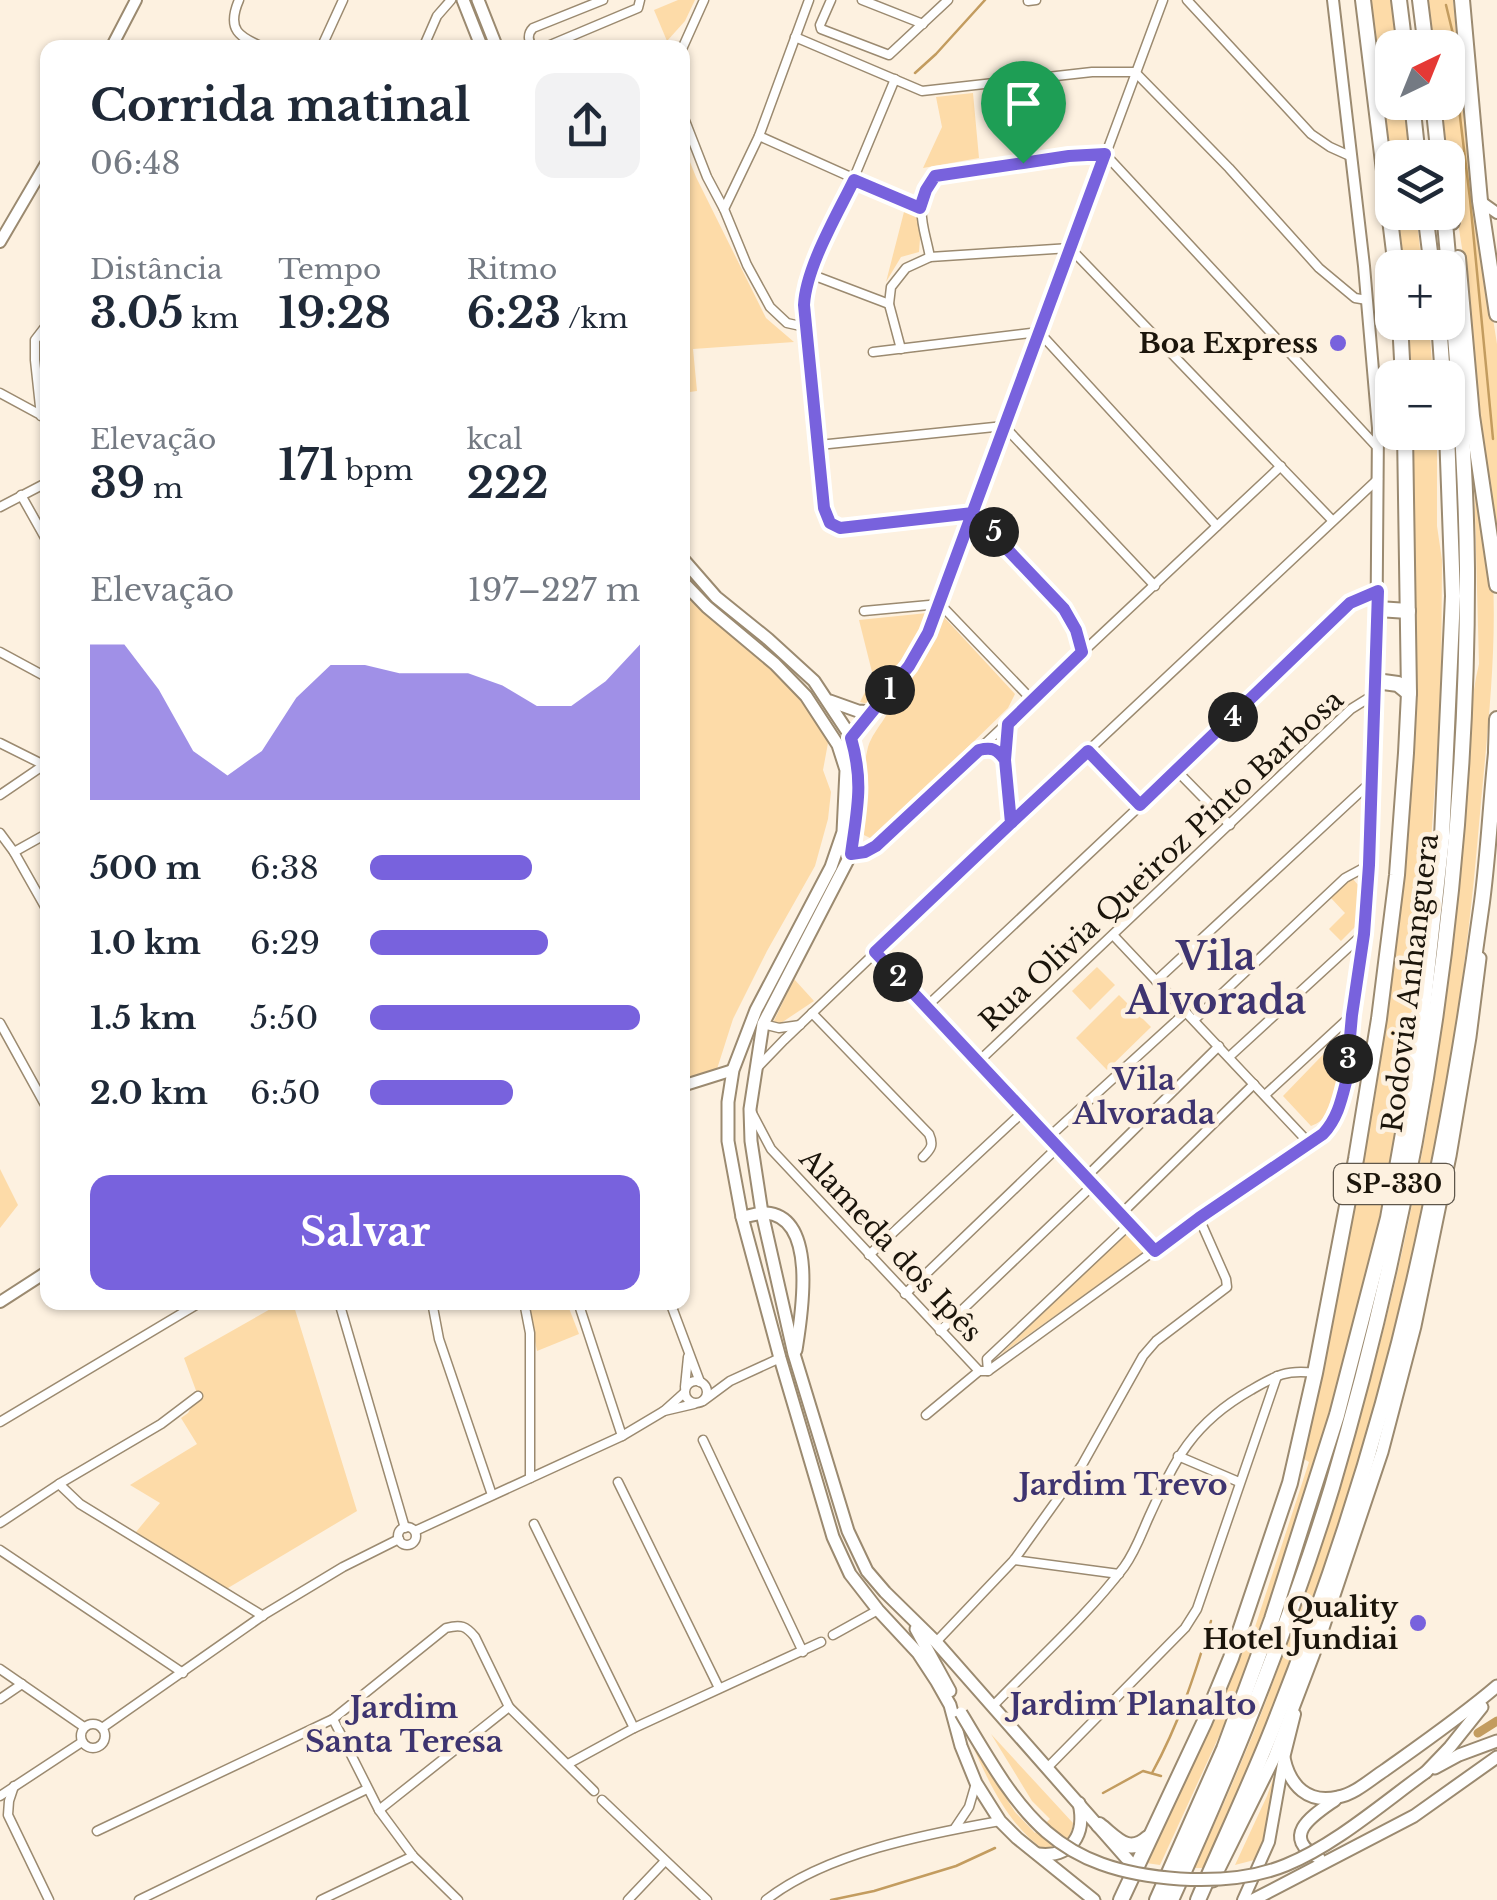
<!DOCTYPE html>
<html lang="pt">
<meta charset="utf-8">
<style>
:root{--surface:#fff;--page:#f2f2f3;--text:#1f2937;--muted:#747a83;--accent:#7862dd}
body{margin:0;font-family:"Libre Baskerville",serif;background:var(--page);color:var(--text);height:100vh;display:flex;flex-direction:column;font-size:38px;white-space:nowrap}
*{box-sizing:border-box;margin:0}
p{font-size:32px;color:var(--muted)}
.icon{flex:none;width:55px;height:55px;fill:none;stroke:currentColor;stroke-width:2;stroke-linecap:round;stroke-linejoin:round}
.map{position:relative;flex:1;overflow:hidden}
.drawer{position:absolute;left:40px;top:40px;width:650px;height:1270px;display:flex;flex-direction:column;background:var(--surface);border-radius:20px;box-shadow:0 2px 8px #0004}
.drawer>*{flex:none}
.needle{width:65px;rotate:43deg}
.controls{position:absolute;left:1375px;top:30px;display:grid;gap:20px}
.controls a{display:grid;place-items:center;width:90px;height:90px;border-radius:20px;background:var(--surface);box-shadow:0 2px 8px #0004;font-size:50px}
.pin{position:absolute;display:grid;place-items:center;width:85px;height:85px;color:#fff;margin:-102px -42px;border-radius:50% 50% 50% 0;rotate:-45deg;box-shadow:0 0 10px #0007}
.pin .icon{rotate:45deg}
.km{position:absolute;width:50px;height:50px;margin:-25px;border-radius:50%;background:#222;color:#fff;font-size:28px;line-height:50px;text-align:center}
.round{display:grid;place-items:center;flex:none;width:105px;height:105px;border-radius:20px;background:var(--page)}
.overview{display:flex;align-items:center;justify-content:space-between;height:170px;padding:0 50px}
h1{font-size:45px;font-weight:800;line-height:75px}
.figures{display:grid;grid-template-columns:repeat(3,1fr);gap:15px;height:170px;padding:10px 50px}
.figures div{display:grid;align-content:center}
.figures b{font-size:42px;font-weight:800}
.figures small{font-size:28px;font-weight:400}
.figures p{font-size:28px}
.chart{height:280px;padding:20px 50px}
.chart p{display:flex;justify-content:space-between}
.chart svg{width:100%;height:180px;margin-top:10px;fill:var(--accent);opacity:.7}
.cta{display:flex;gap:20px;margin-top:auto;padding:20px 50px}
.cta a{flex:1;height:115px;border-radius:20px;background:var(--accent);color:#fff;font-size:40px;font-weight:800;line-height:115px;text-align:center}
ul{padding:0 50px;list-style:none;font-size:32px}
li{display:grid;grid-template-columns:160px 120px 1fr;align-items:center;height:75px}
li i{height:25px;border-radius:12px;background:var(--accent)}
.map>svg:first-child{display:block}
.green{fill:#fddba8}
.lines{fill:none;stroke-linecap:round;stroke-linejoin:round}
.stream{stroke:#c39c5f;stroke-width:2.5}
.canal{stroke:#c39c5f;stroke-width:9}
.street-casing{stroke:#9b8a70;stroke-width:11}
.secondary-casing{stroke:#9b8a70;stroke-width:14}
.primary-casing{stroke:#9b8a70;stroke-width:15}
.highway-casing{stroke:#9b8a70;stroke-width:18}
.street{stroke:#fff;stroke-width:8}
.secondary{stroke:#fff;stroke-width:10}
.primary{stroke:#fff;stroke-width:11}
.highway{stroke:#fff;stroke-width:14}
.primary-bridge-casing{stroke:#9b8a70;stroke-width:15;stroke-linecap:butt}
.primary-bridge{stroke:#fff;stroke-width:11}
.route-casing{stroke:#fff;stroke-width:20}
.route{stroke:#7862dd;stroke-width:12}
.poi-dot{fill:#7862dd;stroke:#fdf1e0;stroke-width:4}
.labels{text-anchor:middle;stroke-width:9;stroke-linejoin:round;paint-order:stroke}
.shield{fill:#fdf1e0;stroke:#5f574b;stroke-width:2.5}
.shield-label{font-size:25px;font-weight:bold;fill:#1b150b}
.poi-label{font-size:28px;font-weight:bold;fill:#1b150b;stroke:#fdf1e0;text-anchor:end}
.street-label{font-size:28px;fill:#1b150b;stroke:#fdf1e0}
.neighbourhood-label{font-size:30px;font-weight:bold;fill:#3e3470;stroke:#fdf1e0}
.district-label{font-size:38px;font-weight:bold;fill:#3e3470;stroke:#fdf1e0}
</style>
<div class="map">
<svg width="1497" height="1900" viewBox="0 0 1497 1900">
<rect width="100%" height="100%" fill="#fdf1e0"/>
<g class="green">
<path d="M 678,0 L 695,0 L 685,21 L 667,41 L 654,10 Z"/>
<path d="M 1367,0 L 1391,0 L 1397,47 L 1392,48 L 1392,102 L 1403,103 L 1410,157 L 1392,158 L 1392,189 Z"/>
<path d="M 1426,0 L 1453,0 L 1471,179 L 1497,344 L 1497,547 L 1479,450 L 1462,248 L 1439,103 L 1448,102 L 1448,48 L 1432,47 Z"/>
<path d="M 973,93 L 979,158 L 923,168 L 942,127 L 936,97 Z"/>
<path d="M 682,142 L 696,177 L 766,318 L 794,342 L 693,349 L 697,391 L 683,393 Z"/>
<path d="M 905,208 L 916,213 L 921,225 L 919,252 L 901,257 L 886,282 Z"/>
<path d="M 1396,213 L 1416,213 L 1422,267 L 1403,267 Z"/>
<path d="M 1409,323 L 1429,323 L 1433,377 L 1411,377 Z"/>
<path d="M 1412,433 L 1437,433 L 1437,526 L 1442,560 L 1441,696 L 1425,929 L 1391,1177 L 1351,1346 L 1291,1551 L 1280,1571 L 1226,1721 L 1160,1865 L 1146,1863 L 1223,1694 L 1248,1632 L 1254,1630 L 1309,1462 L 1304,1459 C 1343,1269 1385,1079 1403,886 C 1418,735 1415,583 1412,433 Z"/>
<path d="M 1474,475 C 1480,509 1489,544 1493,579 C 1497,664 1485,751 1478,836 C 1448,1186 1354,1550 1204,1868 L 1194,1868 C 1211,1832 1228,1795 1243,1758 C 1268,1700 1288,1640 1309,1581 C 1367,1410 1413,1233 1438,1054 C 1450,974 1459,894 1466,814 C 1470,764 1467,713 1479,664 Z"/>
<path d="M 682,588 L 799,696 L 818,724 L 828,743 L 823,770 L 831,792 L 828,819 L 815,866 L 767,951 L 733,1019 L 717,1069 L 683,1082 Z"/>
<path d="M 927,613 L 914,647 L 868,704 L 860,702 L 873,676 L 859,620 Z"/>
<path d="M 943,616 L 1015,694 L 1008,708 L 876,837 L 870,838 L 864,835 C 865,807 861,774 868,747 C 871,737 878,728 884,719 C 904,685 931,655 943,616 Z"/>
<path d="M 1352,878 L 1359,886 L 1360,922 L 1341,941 L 1329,929 L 1345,913 L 1330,897 Z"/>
<path d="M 1097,967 L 1115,985 L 1090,1010 L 1072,991 Z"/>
<path d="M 794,979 L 814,1001 L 769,1031 Z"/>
<path d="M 1119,995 L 1151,1027 L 1107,1070 L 1076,1038 Z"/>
<path d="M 1340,1037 L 1345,1044 C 1341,1072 1341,1116 1311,1126 L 1283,1096 Z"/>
<path d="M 0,1169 L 18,1205 L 0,1228 Z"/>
<path d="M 1129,1230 L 1146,1251 L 1000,1355 Z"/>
<path d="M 281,1303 L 293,1303 L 357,1511 L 223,1591 L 136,1532 L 160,1503 L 130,1485 L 197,1444 L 181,1418 L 188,1413 L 198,1396 L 184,1358 Z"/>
<path d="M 527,1303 L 567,1303 L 579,1334 L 537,1351 Z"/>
<path d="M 991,1734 L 1073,1823 C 1071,1839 1062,1847 1047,1852 C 1008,1826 990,1784 971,1743 L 1015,1812 L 1035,1833 L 1050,1819 L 1032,1801 Z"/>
<path d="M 1279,1762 L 1266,1837 L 1258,1859 L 1235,1865 L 1267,1796 Z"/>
</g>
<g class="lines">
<g class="stream">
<path d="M 1446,5 L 1453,34 L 1457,92 L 1470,199 L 1493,439"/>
<path d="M 915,73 L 936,54 L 985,0"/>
<path d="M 1152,1773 C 1179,1724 1195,1674 1211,1621"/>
<path d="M 1103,1793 L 1143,1771 L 1161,1776"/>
<path d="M 831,1900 L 874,1891 L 956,1866 L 995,1848"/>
</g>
<path class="canal" d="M 1478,1733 L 1497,1721"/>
<defs>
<g id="street">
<path d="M 239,0 C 226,30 239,37 265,48"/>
<path d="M 831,0 L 820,25 L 821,29 L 889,55 L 948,0"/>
<path d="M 862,0 L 923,24"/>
<path d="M 1187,0 L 1311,134 L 1330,147 L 1350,156"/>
<path d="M 1028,1 L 1036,0"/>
<path d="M 795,37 L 922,91 L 1092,72 L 1135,72 L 1229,168 L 1319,268 L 1355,298 L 1367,300"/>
<path d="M 321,48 L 343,0"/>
<path d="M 423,48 L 437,16 L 451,0"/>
<path d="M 534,48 C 528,42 527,34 533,28 L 603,0"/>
<path d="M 543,48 L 638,8 L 640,0"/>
<path d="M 682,49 L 704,0"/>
<path d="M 895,79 L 853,180 L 810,274 L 805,292 L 805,327 L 827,519 L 840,527 L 973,513 L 1064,609 L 1075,629 L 1082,652"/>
<path d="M 682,113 L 707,177 L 724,209 L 747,265 L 770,307 L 787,323 L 805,327"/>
<path d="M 759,136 L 920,208"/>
<path d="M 724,209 L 759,136 L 809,0"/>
<path d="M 930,257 C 923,221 913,209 935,176 L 1069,156 L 1105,154 L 1378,448"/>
<path d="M 810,274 L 889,304"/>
<path d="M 901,349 L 889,304 L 891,287 L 906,268 L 930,257 L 1070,248 L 1332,520"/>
<path d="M 873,352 L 1039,332 L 1217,526"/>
<path d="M 0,393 L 48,419"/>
<path d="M 41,416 L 35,360 L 35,340 L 48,323"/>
<path d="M 819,445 L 1004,426 L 1155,586"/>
<path d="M 21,495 L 48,543"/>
<path d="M 0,507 L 48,482"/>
<path d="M 940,604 L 1033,701"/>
<path d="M 864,611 L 940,604"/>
<path d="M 0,652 L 48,678"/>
<path d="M 1008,724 L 1005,760 L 1011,823"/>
<path d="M 851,738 L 909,666 L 928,633 L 1163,0"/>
<path d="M 0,743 L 48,767"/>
<path d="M 980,750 L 995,749 L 1005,760"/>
<path d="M 1088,751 L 1140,805"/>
<path d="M 1177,771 L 1230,825"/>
<path d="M 0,795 L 44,765"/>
<path d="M 0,833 L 14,852 L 48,912"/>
<path d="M 14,852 L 48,833"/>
<path d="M 851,854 L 865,852 L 876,846 L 1281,466"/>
<path d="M 1113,935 L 1310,1144"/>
<path d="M 875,953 L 1155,1251"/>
<path d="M 1156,981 L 1372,781"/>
<path d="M 926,1007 L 1177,771 L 1350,603 L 1377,591"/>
<path d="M 812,1013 L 929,1134 C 934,1145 931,1149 923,1157"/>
<path d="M 1194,1020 L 1345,878 L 1369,865"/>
<path d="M 0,1023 L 48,1110"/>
<path d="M 763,1024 L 779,1028 L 800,1025"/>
<path d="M 1229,1057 L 1362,935"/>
<path d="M 978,1062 L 1351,709 L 1375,694"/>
<path d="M 757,1068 L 784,1040 L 1011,823 L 1378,479"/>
<path d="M 1265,1095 L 1352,1015"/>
<path d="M 752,1113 L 771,1149 L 979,1371"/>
<path d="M 1049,1137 L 1186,1012"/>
<path d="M 1086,1177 L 1219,1046"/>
<path d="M 1121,1214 L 1254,1084"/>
<path d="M 869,1255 L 1024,1111"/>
<path d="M 905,1294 L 1058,1147"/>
<path d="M 339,1302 L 405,1528"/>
<path d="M 432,1302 L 439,1339 L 492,1495"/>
<path d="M 524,1302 L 530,1333 L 530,1478"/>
<path d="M 578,1302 L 622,1436"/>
<path d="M 670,1302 L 700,1382"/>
<path d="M 940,1331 L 1093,1185"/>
<path d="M 988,1371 L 987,1359 L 1130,1224"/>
<circle cx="696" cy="1392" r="11"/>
<path d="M 685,1387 L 688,1357"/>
<path d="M 703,1401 L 730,1381 L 780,1358"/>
<path d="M 664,1411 L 694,1404"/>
<path d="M 926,1415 L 979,1371 L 988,1371 L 1199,1218 L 1310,1144 L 1332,1124 L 1339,1110 L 1346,1082 L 1352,1015 L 1364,934 L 1369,865 L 1376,681"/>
<path d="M 0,1422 L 201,1302"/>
<path d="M 703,1440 L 803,1652"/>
<path d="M 1178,1456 L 1239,1482"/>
<path d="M 618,1482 L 719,1688"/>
<path d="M 59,1484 L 80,1504 L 263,1616"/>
<path d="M 0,1523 L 59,1484 L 161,1424 L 198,1396"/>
<path d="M 534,1524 L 634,1728"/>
<circle cx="407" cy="1536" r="9"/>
<path d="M 415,1531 L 622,1436 L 664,1411 L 684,1393"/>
<path d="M 0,1550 L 183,1673"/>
<path d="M 1014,1560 L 1119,1574"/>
<path d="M 833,1635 L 878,1610"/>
<path d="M 936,1642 L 1014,1560 L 1082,1465 L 1143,1356 L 1156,1341 L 1227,1287 L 1226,1279 L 1199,1218"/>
<path d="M 0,1669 L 84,1727"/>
<path d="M 0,1699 L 22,1684"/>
<path d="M 993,1706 C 1037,1660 1086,1617 1124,1567 C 1135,1552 1141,1535 1148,1519 C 1175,1460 1191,1424 1251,1390 C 1275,1376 1286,1369 1315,1373"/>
<path d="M 333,1719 L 379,1810 L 413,1856 L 458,1900"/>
<circle cx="93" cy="1736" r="12"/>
<path d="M 102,1728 L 265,1614 L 343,1567 L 399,1539"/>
<path d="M 568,1764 L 634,1728 L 821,1642"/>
<path d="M 1048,1767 L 1185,1628 L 1197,1609 L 1277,1376"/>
<path d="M 14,1786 L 9,1801 L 8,1815 L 49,1900"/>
<path d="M 0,1796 L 82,1742"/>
<path d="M 602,1800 L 707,1900"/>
<path d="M 379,1810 L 509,1707"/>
<path d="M 955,1828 L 969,1807 L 976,1783"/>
<path d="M 97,1831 L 333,1719 L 446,1628 C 461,1624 466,1626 475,1637 L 509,1707 L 594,1791"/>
<path d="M 139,1900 L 367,1789"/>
<path d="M 321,1900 L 413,1856"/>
<path d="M 628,1900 L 665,1861"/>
<path d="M 766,1900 C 826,1853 926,1834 1000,1821"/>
</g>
<g id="secondary">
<path d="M 1333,0 L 1364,266 L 1378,428 L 1376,681"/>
<path d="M 111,48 L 136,0"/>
<path d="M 1480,201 L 1497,213"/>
<path d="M 0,242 L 48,160"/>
<path d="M 682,1086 L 733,1070"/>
<path d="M 0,1302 L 48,1271"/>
<path d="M 1243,1900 L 1269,1842 L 1284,1758 L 1295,1714"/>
</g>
<g id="primary">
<path d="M 463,0 L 482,48"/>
<path d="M 478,0 L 497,48"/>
<path d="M 682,558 L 716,597 L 768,639 L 814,681 L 851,737 L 858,764 L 860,788 L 851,854 L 763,1024 L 750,1109 L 751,1141 L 762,1213 L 794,1354 L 848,1531 L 867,1571 L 885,1592 L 936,1642 L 1136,1869"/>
<path d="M 682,581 L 707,607 L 775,664 L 806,696 L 838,745 L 846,770 L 843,832 L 831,867 L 756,1010 L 733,1070 L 728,1102 L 728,1141 L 742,1217 L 780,1358 L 833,1537 L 850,1574 L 878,1610 L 918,1653 L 937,1682 L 950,1705 L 961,1746 L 976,1783 L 1000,1821 L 1017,1838 L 1094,1900"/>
<path d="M 830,701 L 858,711 L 873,712"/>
<path d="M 742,1217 C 750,1216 758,1213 766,1213 C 819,1217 801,1318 796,1350"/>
<path d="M 916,1629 L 950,1691"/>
<path d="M 1284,1758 C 1290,1786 1308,1804 1338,1797 C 1355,1794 1371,1779 1385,1770 C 1423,1743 1462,1716 1497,1686"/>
<path d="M 1435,1768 L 1459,1755 L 1497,1741"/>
<path d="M 1426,1772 L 1450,1747 L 1482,1707"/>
<path d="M 1038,1854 C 1072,1858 1086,1834 1079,1803"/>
<path d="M 1319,1858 C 1278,1836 1315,1814 1335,1800"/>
<path d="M 1213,1881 L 1274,1758 L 1319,1640 L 1382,1452 L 1415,1326 L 1450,1156 L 1470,1037 L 1480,958"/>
<path d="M 1253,1900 L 1414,1816 L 1497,1757"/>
</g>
<g id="highway">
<path d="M 1363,0 L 1396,268"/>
<path d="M 1399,0 L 1405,48"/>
<path d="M 1420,0 L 1426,48"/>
<path d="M 1462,0 L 1480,201 L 1497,314"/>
<path d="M 1412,102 L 1418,158"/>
<path d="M 1433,102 L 1439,158"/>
<path d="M 1448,198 L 1452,222"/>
<path d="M 1425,212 L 1432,268"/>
<path d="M 1458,258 L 1472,416 L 1497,585"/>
<path d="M 1400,322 L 1403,378"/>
<path d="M 1439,322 L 1443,378"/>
<path d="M 1378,609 L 1408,611"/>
<path d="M 1376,681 L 1398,684 L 1409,693"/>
<path d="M 1496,751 L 1497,719"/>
<path d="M 1099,1825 C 1116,1838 1128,1856 1148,1838"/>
<path d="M 1121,1900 L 1204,1723 L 1231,1658 L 1290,1483 L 1315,1373 L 1356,1159 L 1379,1019 L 1397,875 L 1406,753 L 1409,693 L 1405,432"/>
<path d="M 1157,1900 L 1224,1749 L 1272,1619 L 1337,1415 L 1388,1218 L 1420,1037 L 1442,838 L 1453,596 L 1447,432"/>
<path d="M 1171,1900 C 1232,1766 1289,1628 1332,1487 C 1420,1189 1468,879 1467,569 C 1466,450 1455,331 1444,212"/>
<path d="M 1198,1900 C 1223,1842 1250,1785 1273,1727 C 1331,1582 1379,1433 1414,1281 C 1443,1156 1465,1028 1482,902 C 1489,849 1491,796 1497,744"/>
</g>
</defs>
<use href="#street" class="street-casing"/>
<use href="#secondary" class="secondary-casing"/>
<use href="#primary" class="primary-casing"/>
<use href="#highway" class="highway-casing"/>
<use href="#street" class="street"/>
<use href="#secondary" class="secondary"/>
<use href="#primary" class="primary"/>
<use href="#highway" class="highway"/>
<defs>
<path id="primary-bridge" d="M 961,1713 C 1021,1814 1052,1870 1180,1879 C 1215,1881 1252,1879 1286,1865 C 1335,1845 1383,1803 1426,1772"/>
</defs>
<use href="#primary-bridge" class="primary-bridge-casing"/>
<use href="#primary-bridge" class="primary-bridge"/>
</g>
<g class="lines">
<defs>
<path id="route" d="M 1023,163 L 1069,156 L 1105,154 L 928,633 L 909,666 L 851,738 C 864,783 857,809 851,854 L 865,852 L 876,846 L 979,750 C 992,747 997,749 1005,760 L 1011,823 L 875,952 L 1155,1251 L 1199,1218 L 1323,1134 C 1337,1119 1341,1102 1346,1082 L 1352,1015 L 1364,934 L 1369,865 L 1378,591 L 1350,603 L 1140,805 L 1088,751 L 1011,823 L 1005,760 L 1008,724 L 1082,652 L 1076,630 L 1064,609 L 973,513 L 840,528 L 830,523 L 824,508 L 804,305 C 806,267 837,215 854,180 L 920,208 L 926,190 L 935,176 L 1023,163"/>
</defs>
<use href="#route" class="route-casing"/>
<use href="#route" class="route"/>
</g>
<g class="poi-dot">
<circle cx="1338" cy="343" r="10"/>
<circle cx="1418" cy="1623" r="10"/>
</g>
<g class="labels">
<rect class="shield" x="1334" y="1164" width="120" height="40" rx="8"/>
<g class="shield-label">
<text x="1394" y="1193">SP-330</text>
</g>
<g class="poi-label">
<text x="1318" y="353">Boa Express</text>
<text x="1398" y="1617">Quality<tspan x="1398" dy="32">Hotel Jundiai</tspan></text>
</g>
<g class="street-label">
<text transform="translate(1161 860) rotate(-43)" y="10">Rua Olivia Queiroz Pinto Barbosa</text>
<text transform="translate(1410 983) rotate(-83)" y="10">Rodovia Anhanguera</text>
<text transform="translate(891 1245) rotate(47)" y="10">Alameda dos Ipês</text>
</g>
<g class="neighbourhood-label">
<text x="1144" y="1090">Vila<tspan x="1144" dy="34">Alvorada</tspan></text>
<text x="1123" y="1495">Jardim Trevo</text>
<text x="1133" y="1715">Jardim Planalto</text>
<text x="404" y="1718">Jardim<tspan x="404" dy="34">Santa Teresa</tspan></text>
</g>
<g class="district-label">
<text x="1216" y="970">Vila<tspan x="1216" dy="44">Alvorada</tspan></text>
</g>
</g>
</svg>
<div class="controls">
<a><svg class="needle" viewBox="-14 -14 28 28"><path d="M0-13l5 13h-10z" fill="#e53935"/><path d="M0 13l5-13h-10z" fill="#747a83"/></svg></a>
<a><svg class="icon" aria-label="layers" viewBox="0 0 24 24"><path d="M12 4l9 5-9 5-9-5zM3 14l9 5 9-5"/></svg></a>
<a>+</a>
<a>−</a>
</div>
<div class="pin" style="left:1023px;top:163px;background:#1e9e55"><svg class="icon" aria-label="arrive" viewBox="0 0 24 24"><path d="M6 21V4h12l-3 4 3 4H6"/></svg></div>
<b class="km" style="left:890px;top:690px">1</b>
<b class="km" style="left:898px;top:977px">2</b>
<b class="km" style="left:1348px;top:1059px">3</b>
<b class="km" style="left:1233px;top:717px">4</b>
<b class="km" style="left:994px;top:532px">5</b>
<section class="drawer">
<div class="overview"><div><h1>Corrida matinal</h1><p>06:48</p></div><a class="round"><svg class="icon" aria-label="share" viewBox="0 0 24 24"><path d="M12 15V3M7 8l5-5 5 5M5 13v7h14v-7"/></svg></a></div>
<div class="figures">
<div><p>Distância</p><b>3.05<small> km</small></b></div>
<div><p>Tempo</p><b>19:28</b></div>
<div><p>Ritmo</p><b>6:23<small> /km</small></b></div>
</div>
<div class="figures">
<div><p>Elevação</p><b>39<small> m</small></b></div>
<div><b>171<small> bpm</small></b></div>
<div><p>kcal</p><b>222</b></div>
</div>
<div class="chart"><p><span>Elevação</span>197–227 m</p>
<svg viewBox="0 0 160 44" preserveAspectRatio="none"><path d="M0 44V6L10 6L20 17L30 32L40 38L50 32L60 19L70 11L80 11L90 13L100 13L110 13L120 16L130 21L140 21L150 15L160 6V44z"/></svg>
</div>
<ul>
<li><b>500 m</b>6:38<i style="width:60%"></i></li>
<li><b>1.0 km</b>6:29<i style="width:66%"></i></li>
<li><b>1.5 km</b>5:50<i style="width:100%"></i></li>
<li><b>2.0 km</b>6:50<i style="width:53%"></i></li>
</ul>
<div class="cta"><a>Salvar</a></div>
</section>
</div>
